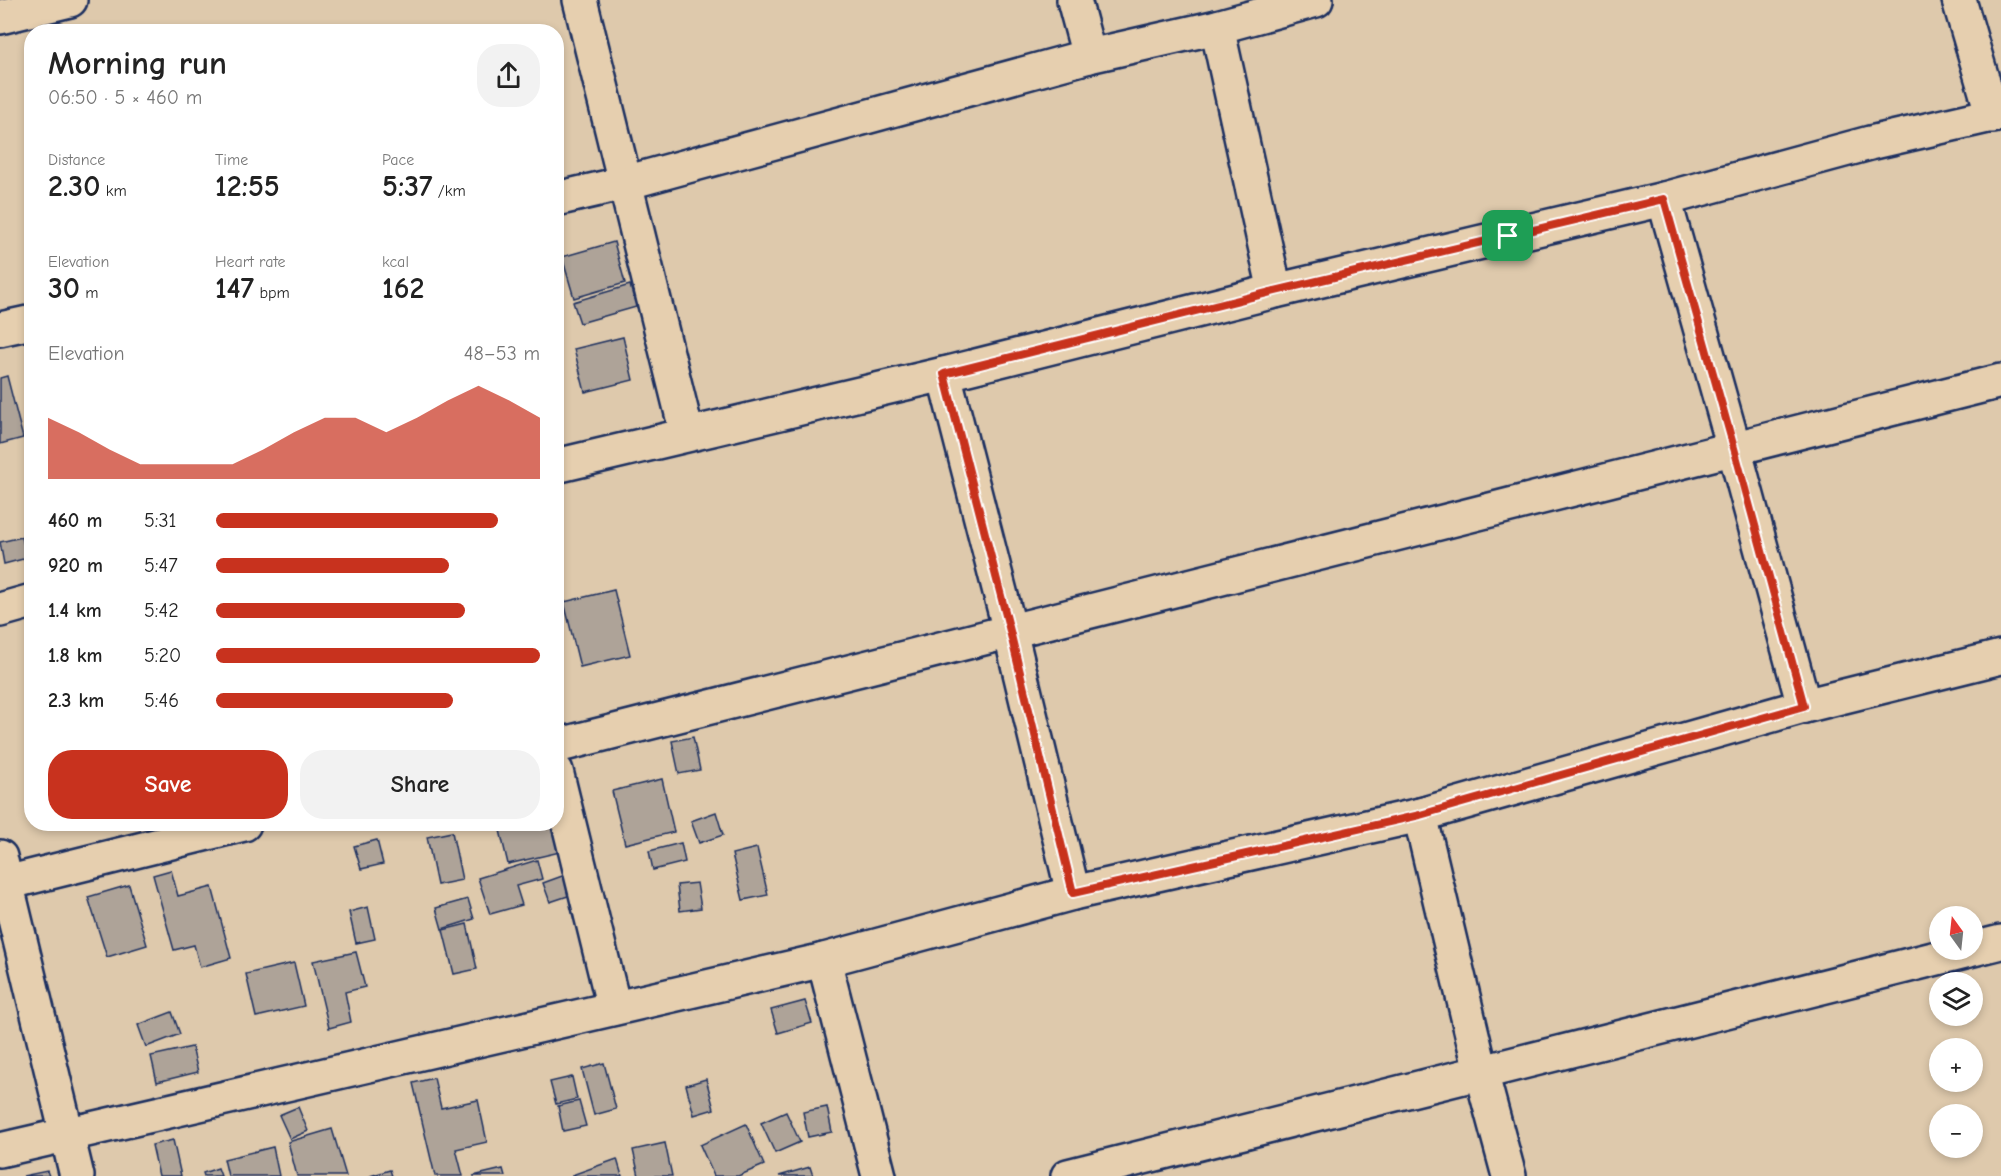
<!DOCTYPE html>
<meta charset="utf-8">
<style>
:root{--surface:#fff;--page:#f2f2f2;--text:#222;--muted:#767676;--accent:#c8321e}
body{margin:0;font-family:"Comic Neue",sans-serif;background:var(--page);color:var(--text);height:100vh;display:flex;flex-direction:column;font-size:22px;white-space:nowrap}
*{box-sizing:border-box;margin:0}
p{font-size:20px;color:var(--muted)}
.icon{flex:none;width:33px;height:33px;fill:none;stroke:currentColor;stroke-width:2;stroke-linecap:round;stroke-linejoin:round}
.map{position:relative;flex:1;overflow:hidden}
.drawer{position:absolute;left:24px;top:24px;width:540px;height:807px;display:flex;flex-direction:column;background:var(--surface);border-radius:24px;box-shadow:0 3px 9px #0003}
.drawer>*{flex:none}
.needle{width:39px;rotate:345deg}
.buttons{position:absolute;left:1929px;top:906px;display:grid;gap:12px}
.buttons a{display:grid;place-items:center;width:54px;height:54px;border-radius:50%;background:var(--surface);box-shadow:0 3px 9px #0003;font-size:30px}
.pin{position:absolute;display:grid;place-items:center;width:51px;height:51px;color:#fff;margin:-26px;border-radius:12px;box-shadow:0 3px 9px #0006}
.round{display:grid;place-items:center;flex:none;width:63px;height:63px;border-radius:24px;background:var(--page)}
.head{display:flex;align-items:center;justify-content:space-between;height:102px;padding:0 24px}
h1{font-size:33px;font-weight:600;line-height:45px}
.metrics{display:grid;grid-template-columns:repeat(3,1fr);gap:9px;height:102px;padding:6px 24px}
.metrics div{display:grid;align-content:center}
.metrics b{font-size:30px;font-weight:600}
.metrics small{font-size:16px;font-weight:400}
.metrics p{font-size:16px}
.chart{height:168px;padding:12px 24px}
.chart p{display:flex;justify-content:space-between}
.chart svg{width:100%;height:108px;margin-top:6px;fill:var(--accent);opacity:.7}
.button{display:flex;gap:12px;margin-top:auto;padding:12px 24px}
.button a{flex:1;height:69px;border-radius:24px;background:var(--accent);color:#fff;font-size:24px;font-weight:600;line-height:69px;text-align:center}
.button a+a{background:var(--page);color:var(--text)}
ul{padding:0 24px;list-style:none;font-size:20px}
li{display:grid;grid-template-columns:96px 72px 1fr;align-items:center;height:45px}
li i{height:15px;border-radius:8px;background:var(--accent)}
.map>svg:first-child{display:block}
.building{fill:#aea398;stroke:#1b2f5e;stroke-width:1.5}
.lines{fill:none;stroke-linecap:round;stroke-linejoin:round}
.minor-casing{stroke:#1b2f5e;stroke-width:38}
.minor{stroke:#e6cfaf;stroke-width:33}
.route-casing{stroke:#fff;stroke-width:12}
.route{stroke:#c8321e;stroke-width:8}
</style>
<div class="map">
<svg width="2001" height="1176" viewBox="0 0 2001 1176">
<rect width="100%" height="100%" fill="#dec9ac"/>
<filter id="ink" filterUnits="userSpaceOnUse"><feTurbulence type="fractalNoise" baseFrequency=".0167" numOctaves="2"/><feDisplacementMap in="SourceGraphic" scale="12" xChannelSelector="R" yChannelSelector="G"/><feConvolveMatrix kernelMatrix="1 2 1 2 8 2 1 2 1" color-interpolation-filters="sRGB"/></filter>
<g filter="url(#ink)">
<g class="building">
<path d="M 614,242 L 625,283 L 574,298 L 562,257 Z"/>
<path d="M 630,285 L 636,307 L 580,323 L 573,302 Z"/>
<path d="M 623,337 L 633,380 L 585,392 L 574,349 Z"/>
<path d="M 7,376 L 23,438 L 0,444 L 0,378 Z"/>
<path d="M 22,537 L 27,558 L 4,564 L 0,542 Z"/>
<path d="M 614,590 L 630,655 L 580,667 L 564,602 Z"/>
<path d="M 693,737 L 700,770 L 679,774 L 672,741 Z"/>
<path d="M 662,779 L 674,832 L 625,844 L 612,791 Z"/>
<path d="M 716,812 L 723,835 L 699,843 L 691,821 Z"/>
<path d="M 510,824 L 553,824 L 560,852 L 508,864 L 499,826 Z"/>
<path d="M 452,832 L 462,880 L 437,885 L 427,837 Z"/>
<path d="M 377,840 L 383,864 L 361,869 L 354,846 Z"/>
<path d="M 681,843 L 685,862 L 653,870 L 649,851 Z"/>
<path d="M 757,848 L 768,895 L 743,900 L 732,854 Z"/>
<path d="M 537,860 L 542,879 L 516,886 L 522,905 L 490,914 L 478,878 Z"/>
<path d="M 171,870 L 178,896 L 212,887 L 231,958 L 200,967 L 194,945 L 174,950 L 153,875 Z"/>
<path d="M 565,875 L 571,895 L 550,902 L 543,883 Z"/>
<path d="M 697,883 L 701,908 L 680,911 L 677,885 Z"/>
<path d="M 129,885 L 147,945 L 107,957 L 88,897 Z"/>
<path d="M 468,899 L 474,919 L 442,929 L 436,908 Z"/>
<path d="M 368,907 L 375,939 L 356,943 L 349,912 Z"/>
<path d="M 467,924 L 477,969 L 454,974 L 443,930 Z"/>
<path d="M 356,952 L 365,987 L 345,992 L 351,1022 L 329,1028 L 313,961 Z"/>
<path d="M 294,963 L 304,1006 L 256,1017 L 246,974 Z"/>
<path d="M 805,1001 L 812,1023 L 778,1033 L 771,1010 Z"/>
<path d="M 172,1012 L 180,1034 L 146,1047 L 138,1025 Z"/>
<path d="M 192,1047 L 198,1072 L 157,1082 L 151,1056 Z"/>
<path d="M 604,1063 L 616,1109 L 594,1115 L 582,1069 Z"/>
<path d="M 572,1077 L 577,1099 L 556,1104 L 550,1082 Z"/>
<path d="M 434,1078 L 441,1108 L 478,1100 L 487,1142 L 456,1149 L 463,1176 L 435,1176 L 413,1083 Z"/>
<path d="M 706,1079 L 714,1109 L 694,1115 L 686,1085 Z"/>
<path d="M 579,1101 L 586,1126 L 563,1131 L 558,1106 Z"/>
<path d="M 298,1107 L 308,1131 L 290,1139 L 279,1115 Z"/>
<path d="M 827,1107 L 832,1132 L 808,1137 L 803,1112 Z"/>
<path d="M 786,1112 L 800,1142 L 775,1153 L 761,1123 Z"/>
<path d="M 746,1124 L 764,1165 L 738,1176 L 714,1176 L 700,1145 Z"/>
<path d="M 332,1129 L 346,1176 L 297,1176 L 288,1142 Z"/>
<path d="M 173,1140 L 181,1176 L 159,1176 L 152,1145 Z"/>
<path d="M 665,1143 L 672,1176 L 639,1176 L 633,1150 Z"/>
<path d="M 273,1147 L 279,1176 L 228,1176 L 224,1159 Z"/>
<path d="M 617,1159 L 622,1176 L 572,1176 L 572,1175 Z"/>
<path d="M 810,1167 L 813,1176 L 779,1176 Z"/>
<path d="M 218,1168 L 221,1176 L 204,1176 L 203,1173 Z"/>
<path d="M 503,1169 L 505,1176 L 473,1176 Z"/>
<path d="M 390,1170 L 392,1176 L 370,1176 Z"/>
<path d="M 47,1171 L 49,1176 L 23,1176 Z"/>
</g>
<g class="lines">
<defs>
<g id="minor">
<path d="M 580,0 L 687,434"/>
<path d="M 1074,0 L 1089,56"/>
<path d="M 1959,0 L 1993,116"/>
<path d="M 0,17 L 70,0"/>
<path d="M 1217,27 L 1275,291"/>
<path d="M 556,199 L 625,183 L 1089,56 L 1217,27 L 1316,0"/>
<path d="M 1664,199 L 1734,448 L 1804,706"/>
<path d="M 0,329 L 32,322"/>
<path d="M 944,374 L 1010,631 L 1073,893"/>
<path d="M 556,466 L 944,374 L 1275,291 L 1664,199 L 1870,143 L 2001,113"/>
<path d="M 0,610 L 32,601"/>
<path d="M 556,746 L 2001,381"/>
<path d="M 556,771 L 614,1008"/>
<path d="M 1420,815 L 1481,1072 L 1509,1176"/>
<path d="M 0,857 L 77,1176"/>
<path d="M 6,883 L 244,824"/>
<path d="M 824,960 L 879,1176"/>
<path d="M 0,1150 L 824,960 L 1073,893 L 1420,815 L 1804,706 L 2001,657"/>
<path d="M 1068,1176 L 2001,942"/>
</g>
</defs>
<use href="#minor" class="minor-casing"/>
<use href="#minor" class="minor"/>
</g>
</g>
<g class="lines" filter="url(#ink)">
<defs>
<path id="route" d="M 1664,199 L 1734,448 L 1804,706 L 1420,815 L 1073,893 L 1010,631 L 944,374 L 1275,291 Z"/>
</defs>
<use href="#route" class="route-casing"/>
<use href="#route" class="route"/>
</g>
</svg>
<div class="buttons">
<a><svg class="needle" viewBox="-14 -14 28 28"><path d="M0-13l5 13h-10z" fill="#e53935"/><path d="M0 13l5-13h-10z" fill="#767676"/></svg></a>
<a><svg class="icon" aria-label="layers" viewBox="0 0 24 24"><path d="M12 4l9 5-9 5-9-5zM3 14l9 5 9-5"/></svg></a>
<a>+</a>
<a>−</a>
</div>
<div class="pin" style="left:1508px;top:236px;background:#1e9e55"><svg class="icon" aria-label="arrive" viewBox="0 0 24 24"><path d="M6 21V4h12l-3 4 3 4H6"/></svg></div>
<section class="drawer">
<div class="head"><div><h1>Morning run</h1><p>06:50 · 5 × 460 m</p></div><a class="round"><svg class="icon" aria-label="share" viewBox="0 0 24 24"><path d="M12 15V3M7 8l5-5 5 5M5 13v7h14v-7"/></svg></a></div>
<div class="metrics">
<div><p>Distance</p><b>2.30<small> km</small></b></div>
<div><p>Time</p><b>12:55</b></div>
<div><p>Pace</p><b>5:37<small> /km</small></b></div>
</div>
<div class="metrics">
<div><p>Elevation</p><b>30<small> m</small></b></div>
<div><p>Heart rate</p><b>147<small> bpm</small></b></div>
<div><p>kcal</p><b>162</b></div>
</div>
<div class="chart"><p><span>Elevation</span>48–53 m</p>
<svg viewBox="0 0 160 44" preserveAspectRatio="none"><path d="M0 44V19L10 25L20 32L30 38L40 38L50 38L60 38L70 32L80 25L90 19L100 19L110 25L120 19L130 12L140 6L150 12L160 19V44z"/></svg>
</div>
<ul>
<li><b>460 m</b>5:31<i style="width:87%"></i></li>
<li><b>920 m</b>5:47<i style="width:72%"></i></li>
<li><b>1.4 km</b>5:42<i style="width:77%"></i></li>
<li><b>1.8 km</b>5:20<i style="width:100%"></i></li>
<li><b>2.3 km</b>5:46<i style="width:73%"></i></li>
</ul>
<div class="button"><a>Save</a><a>Share</a></div>
</section>
</div>
